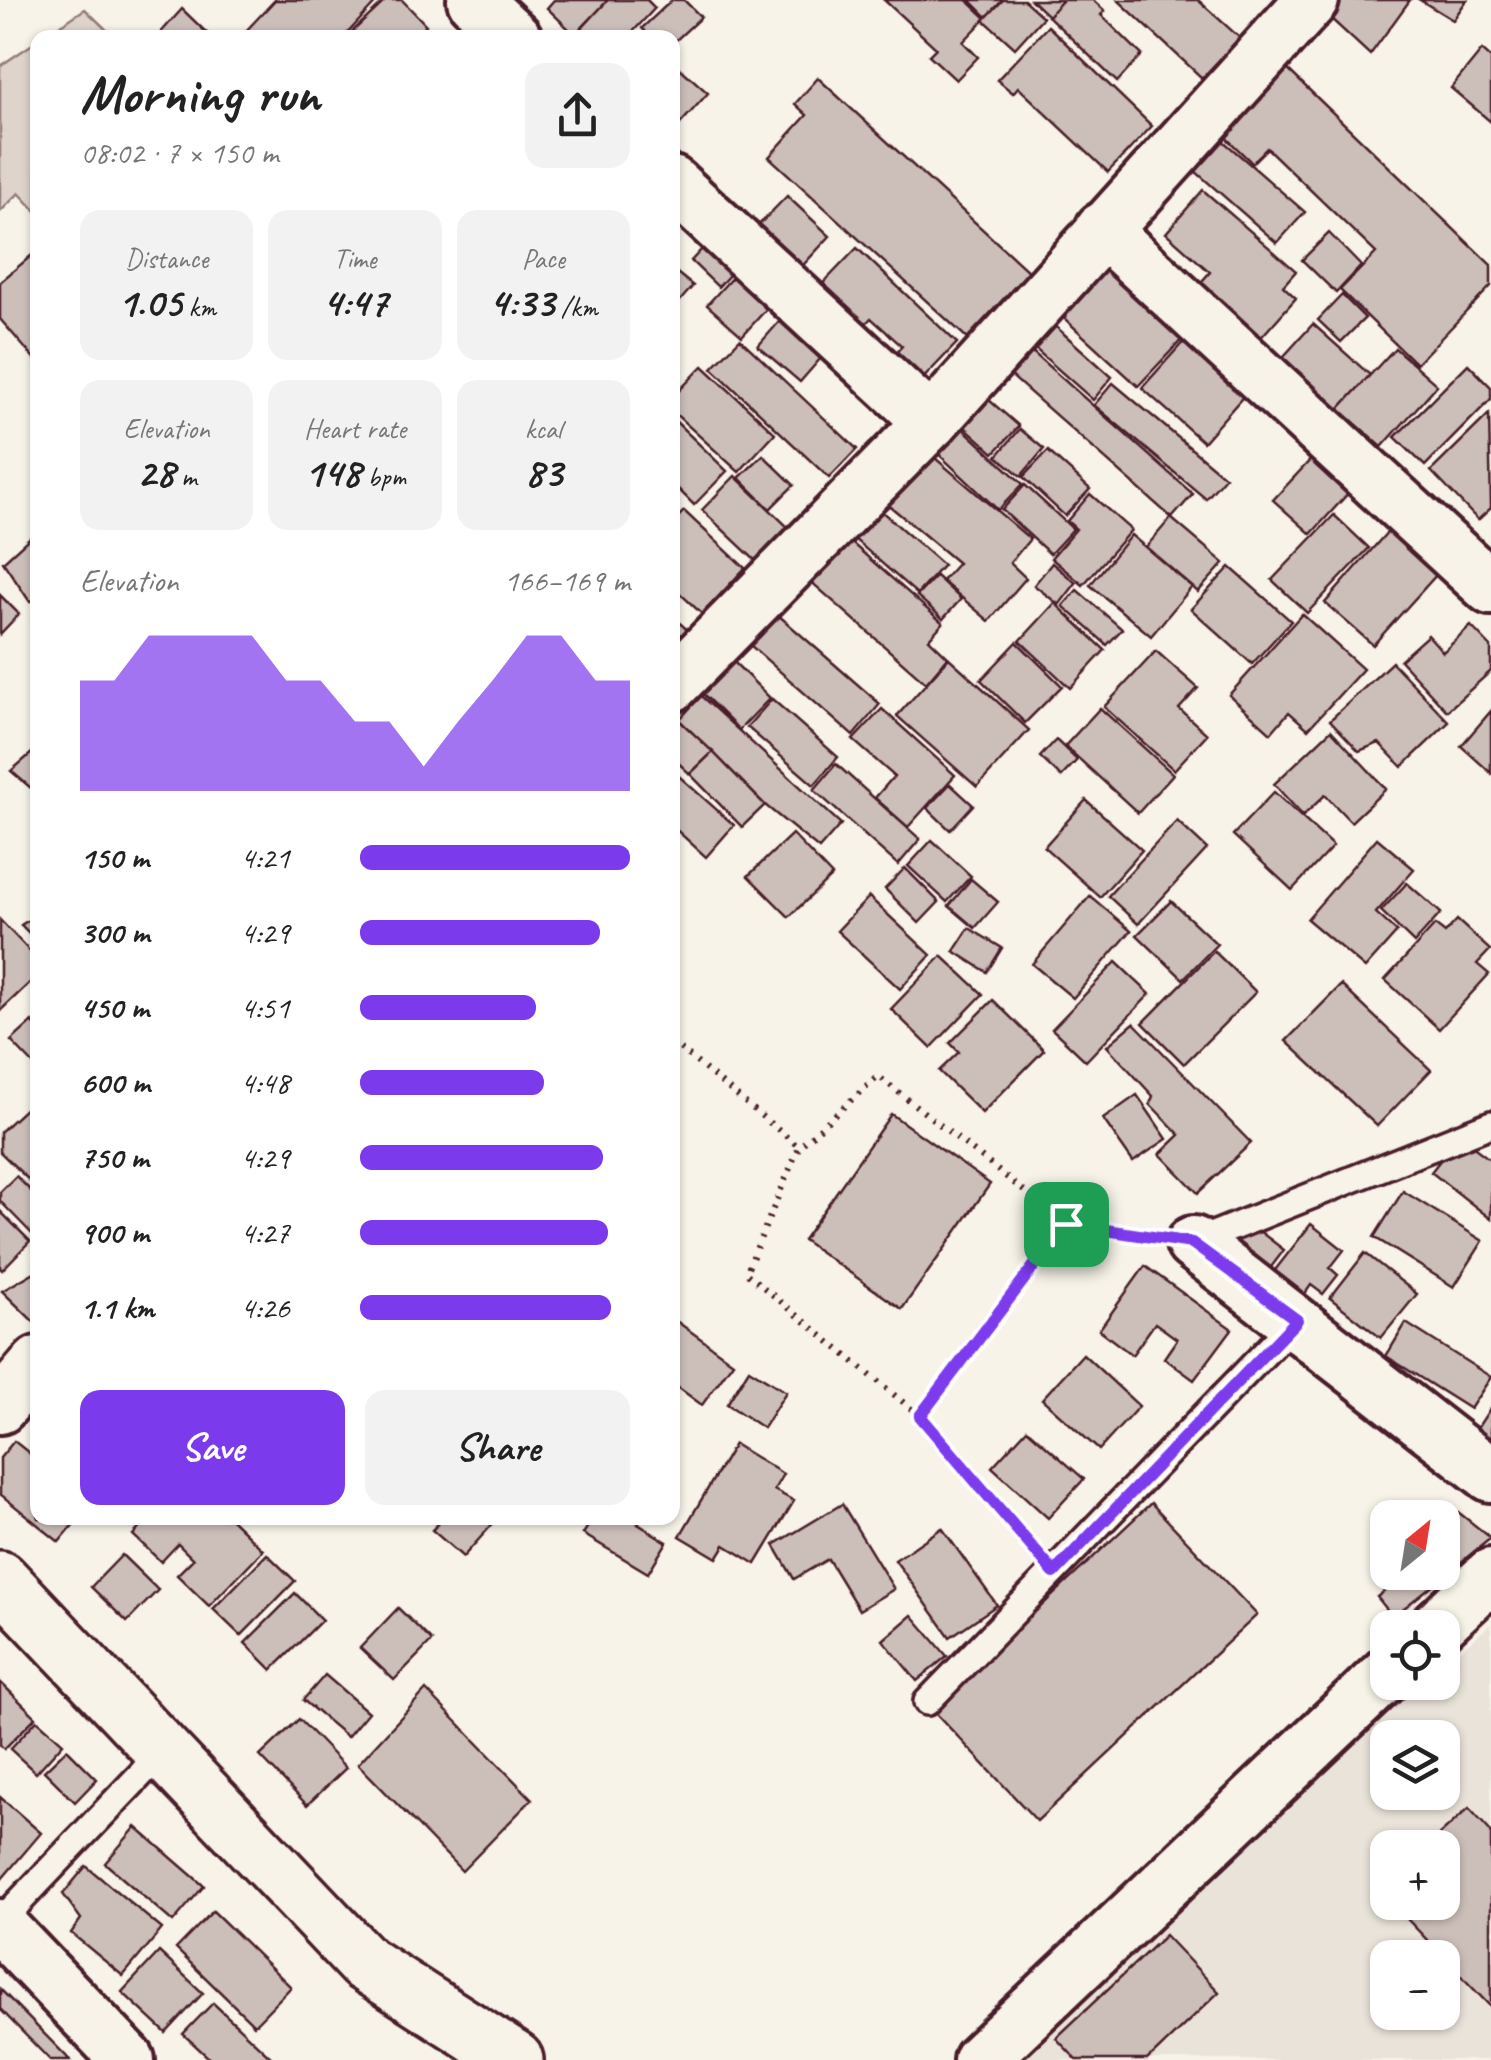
<!DOCTYPE html>
<meta charset="utf-8">
<style>
:root{--surface:#fff;--page:#f2f2f2;--text:#222;--muted:#767676;--accent:#7c3aed}
body{margin:0;font-family:Caveat,sans-serif;background:var(--page);color:var(--text);height:100vh;display:flex;flex-direction:column;font-size:38px;white-space:nowrap}
*{box-sizing:border-box;margin:0}
p{font-size:32px;color:var(--muted)}
.icon{flex:none;width:55px;height:55px;fill:none;stroke:currentColor;stroke-width:2;stroke-linecap:round;stroke-linejoin:round}
.map{position:relative;flex:1;overflow:hidden}
.details{position:absolute;left:30px;top:30px;width:650px;height:1495px;display:flex;flex-direction:column;background:var(--surface);border-radius:20px;box-shadow:0 2px 8px #0004}
.details>*{flex:none}
.needle{width:65px;rotate:30deg}
.fabs{position:absolute;left:1370px;top:1500px;display:grid;gap:20px}
.fabs a{display:grid;place-items:center;width:90px;height:90px;border-radius:20px;background:var(--surface);box-shadow:0 2px 8px #0004;font-size:50px}
.pin{position:absolute;display:grid;place-items:center;width:85px;height:85px;color:#fff;margin:-42px;border-radius:20px;box-shadow:0 5px 15px #0006}
.round{display:grid;place-items:center;flex:none;width:105px;height:105px;border-radius:20px;background:var(--page)}
.overview{display:flex;align-items:center;justify-content:space-between;height:170px;padding:0 50px}
h1{font-size:55px;font-weight:600;line-height:75px}
.stats{display:grid;grid-template-columns:repeat(3,1fr);gap:15px;height:170px;padding:10px 50px}
.stats div{display:grid;align-content:center;border-radius:20px;background:var(--page);text-align:center}
.stats b{font-size:42px;font-weight:600}
.stats small{font-size:28px;font-weight:400}
.stats p{font-size:28px}
.chart{height:280px;padding:20px 50px}
.chart p{display:flex;justify-content:space-between}
.chart svg{width:100%;height:180px;margin-top:10px;fill:var(--accent);opacity:.7}
.action{display:flex;gap:20px;margin-top:auto;padding:20px 50px}
.action a{flex:1;height:115px;border-radius:20px;background:var(--accent);color:#fff;font-size:40px;font-weight:600;line-height:115px;text-align:center}
.action a+a{background:var(--page);color:var(--text)}
ul{padding:0 50px;list-style:none;font-size:32px}
li{display:grid;grid-template-columns:160px 120px 1fr;align-items:center;height:75px}
li i{height:25px;border-radius:12px;background:var(--accent)}
.map>svg:first-child{display:block}
.built{fill:#eae3da;fill-rule:evenodd}
.green{fill:#ded4cc;stroke:#947a7c;stroke-width:2.5}
.building{fill:#ccbfb9;stroke:#4a1f2b;stroke-width:2.5}
.lines{fill:none;stroke-linecap:round;stroke-linejoin:round}
.service-casing{stroke:#4a1f2b;stroke-width:32}
.minor-casing{stroke:#4a1f2b;stroke-width:60}
.tertiary-casing{stroke:#4a1f2b;stroke-width:62}
.path{stroke:#4a1f2b;stroke-width:6;stroke-dasharray:2.5 8;stroke-linecap:butt}
.service{stroke:#f7f3e8;stroke-width:25}
.minor{stroke:#f7f3e8;stroke-width:52}
.tertiary{stroke:#f7f3e8;stroke-width:55}
.route-casing{stroke:#fff;stroke-width:20}
.route{stroke:#7c3aed;stroke-width:12}
</style>
<div class="map">
<svg width="1491" height="2060" viewBox="0 0 1491 2060">
<rect width="100%" height="100%" fill="#f7f3e8"/>
<filter id="ink" filterUnits="userSpaceOnUse"><feTurbulence type="fractalNoise" baseFrequency=".01" numOctaves="2"/><feDisplacementMap in="SourceGraphic" scale="20" xChannelSelector="R" yChannelSelector="G"/><feConvolveMatrix kernelMatrix="1 2 1 2 8 2 1 2 1" color-interpolation-filters="sRGB"/></filter>
<g filter="url(#ink)">
<path class="built" d="M 1491,1624 L 1491,2060 L 976,2060 L 1422,1683 L 1442,1682 L 1443,1665 ZM 1388,1738 L 1442,1738 L 1442,1792 L 1388,1792 ZM 1388,1848 L 1442,1848 L 1442,1902 L 1388,1902 ZM 1388,1958 L 1442,1958 L 1442,2012 L 1388,2012 Z"/>
<g class="green">
<path d="M 85,9 L 114,37 L 43,37 Z"/>
<path d="M 37,41 L 37,212 L 19,193 L 0,212 L 0,66 Z"/>
</g>
<g class="building">
<path d="M 275,0 L 378,0 L 343,38 L 246,38 L 243,34 Z"/>
<path d="M 386,0 L 402,0 L 426,25 L 413,38 L 360,38 L 353,31 Z"/>
<path d="M 554,0 L 608,0 L 575,35 L 547,8 Z"/>
<path d="M 608,0 L 647,0 L 655,8 L 627,38 L 573,38 Z"/>
<path d="M 672,0 L 684,0 L 701,17 L 672,44 L 672,38 L 651,38 L 642,28 Z"/>
<path d="M 884,0 L 967,0 L 986,18 L 963,42 L 978,57 L 956,80 L 929,55 L 936,48 Z"/>
<path d="M 970,0 L 1003,0 L 987,17 Z"/>
<path d="M 1003,0 L 1024,0 L 1043,17 L 1015,48 L 984,20 Z"/>
<path d="M 1031,0 L 1063,0 L 1048,16 Z"/>
<path d="M 1063,0 L 1093,0 L 1105,11 L 1101,15 L 1142,55 L 1117,82 L 1048,16 Z"/>
<path d="M 1118,0 L 1198,0 L 1240,38 L 1202,78 Z"/>
<path d="M 1340,0 L 1410,0 L 1370,55 L 1328,16 Z"/>
<path d="M 1420,0 L 1467,0 L 1453,20 Z"/>
<path d="M 182,9 L 212,38 L 156,38 Z"/>
<path d="M 1048,26 L 1152,126 L 1108,172 L 1018,87 L 1013,93 L 997,80 Z"/>
<path d="M 1482,50 L 1491,58 L 1491,122 L 1451,88 Z"/>
<path d="M 1278,60 L 1491,265 L 1491,286 L 1416,364 L 1340,290 L 1376,253 L 1267,148 L 1252,163 L 1215,127 Z"/>
<path d="M 672,61 L 708,93 L 672,133 Z"/>
<path d="M 818,78 L 1029,272 L 967,338 L 769,157 L 807,115 L 795,104 Z"/>
<path d="M 1214,133 L 1305,212 L 1277,243 L 1187,164 Z"/>
<path d="M 1203,190 L 1296,271 L 1283,286 L 1296,298 L 1256,343 L 1195,289 L 1210,272 L 1166,233 Z"/>
<path d="M 787,196 L 830,236 L 793,276 L 749,235 Z"/>
<path d="M 1329,233 L 1361,266 L 1336,293 L 1302,260 Z"/>
<path d="M 715,235 L 742,261 L 718,287 L 691,261 Z"/>
<path d="M 857,248 L 957,343 L 914,388 L 887,362 L 902,346 L 871,318 L 855,335 L 812,295 Z"/>
<path d="M 38,250 L 38,363 L 0,319 L 0,282 Z"/>
<path d="M 1101,259 L 1186,335 L 1138,386 L 1055,310 Z"/>
<path d="M 746,262 L 780,294 L 742,336 L 707,305 Z"/>
<path d="M 672,269 L 693,286 L 672,310 Z"/>
<path d="M 1342,295 L 1365,318 L 1341,342 L 1318,320 Z"/>
<path d="M 792,307 L 834,343 L 800,382 L 758,346 Z"/>
<path d="M 1045,317 L 1112,377 L 1093,400 L 1024,339 Z"/>
<path d="M 1313,324 L 1370,375 L 1333,416 L 1276,365 Z"/>
<path d="M 740,339 L 857,449 L 829,478 L 712,368 Z"/>
<path d="M 1186,339 L 1247,392 L 1203,442 L 1142,388 Z"/>
<path d="M 1020,341 L 1193,494 L 1172,518 L 999,365 Z"/>
<path d="M 1395,348 L 1437,385 L 1382,447 L 1339,409 Z"/>
<path d="M 1468,364 L 1491,387 L 1491,399 L 1425,466 L 1395,437 Z"/>
<path d="M 703,366 L 775,433 L 739,472 L 672,411 L 672,398 Z"/>
<path d="M 1113,383 L 1225,477 L 1206,499 L 1094,405 Z"/>
<path d="M 981,393 L 1019,426 L 994,453 L 957,420 Z"/>
<path d="M 1489,414 L 1491,508 L 1478,520 L 1431,471 Z"/>
<path d="M 672,418 L 727,471 L 694,505 L 672,483 Z"/>
<path d="M 956,422 L 1023,484 L 998,510 L 932,448 Z"/>
<path d="M 1020,429 L 1044,449 L 1021,476 L 997,456 Z"/>
<path d="M 1048,451 L 1090,489 L 1065,516 L 1023,477 Z"/>
<path d="M 928,452 L 1030,539 L 1010,563 L 1026,578 L 989,621 L 942,581 L 958,563 L 885,502 Z"/>
<path d="M 763,455 L 794,485 L 770,509 L 739,478 Z"/>
<path d="M 1315,455 L 1352,489 L 1311,534 L 1273,500 Z"/>
<path d="M 735,476 L 791,530 L 759,564 L 702,510 Z"/>
<path d="M 1025,485 L 1073,529 L 1050,554 L 1002,510 Z"/>
<path d="M 1090,494 L 1131,530 L 1083,585 L 1051,558 L 1076,529 L 1067,521 Z"/>
<path d="M 879,509 L 943,565 L 917,594 L 853,538 Z"/>
<path d="M 684,511 L 745,568 L 702,614 L 672,586 L 672,523 Z"/>
<path d="M 1334,515 L 1369,548 L 1307,613 L 1272,580 Z"/>
<path d="M 1171,518 L 1224,563 L 1198,592 L 1146,547 Z"/>
<path d="M 38,530 L 38,596 L 30,602 L 3,562 Z"/>
<path d="M 1389,530 L 1437,574 L 1373,645 L 1325,603 Z"/>
<path d="M 1131,535 L 1192,587 L 1151,636 L 1090,585 Z"/>
<path d="M 846,538 L 943,623 L 929,639 L 948,657 L 926,683 L 809,580 Z"/>
<path d="M 1052,563 L 1076,583 L 1059,605 L 1034,585 Z"/>
<path d="M 1230,567 L 1291,621 L 1252,664 L 1191,609 Z"/>
<path d="M 936,576 L 961,599 L 943,619 L 917,596 Z"/>
<path d="M 1077,590 L 1122,629 L 1107,645 L 1063,606 Z"/>
<path d="M 0,595 L 19,614 L 0,634 Z"/>
<path d="M 1055,603 L 1105,650 L 1070,688 L 1020,641 Z"/>
<path d="M 777,614 L 880,704 L 853,736 L 750,645 Z"/>
<path d="M 1302,614 L 1363,669 L 1308,729 L 1289,712 L 1271,733 L 1229,695 Z"/>
<path d="M 672,616 L 692,634 L 672,655 Z"/>
<path d="M 1471,626 L 1491,647 L 1491,671 L 1447,711 L 1400,660 L 1428,635 L 1443,652 Z"/>
<path d="M 1017,642 L 1062,686 L 1025,723 L 981,680 Z"/>
<path d="M 1156,651 L 1198,688 L 1179,709 L 1207,734 L 1174,770 L 1104,707 Z"/>
<path d="M 949,658 L 1029,730 L 977,787 L 897,716 Z"/>
<path d="M 734,662 L 770,698 L 739,730 L 703,694 Z"/>
<path d="M 1392,662 L 1449,722 L 1402,767 L 1379,743 L 1359,751 L 1330,720 Z"/>
<path d="M 701,696 L 841,824 L 819,849 L 765,805 L 679,720 Z"/>
<path d="M 772,699 L 838,757 L 814,785 L 747,727 Z"/>
<path d="M 1100,708 L 1173,774 L 1138,813 L 1065,746 Z"/>
<path d="M 882,709 L 955,775 L 908,827 L 875,798 L 894,776 L 853,740 Z"/>
<path d="M 1491,711 L 1491,773 L 1461,746 Z"/>
<path d="M 679,720 L 713,752 L 690,774 L 672,757 L 672,726 Z"/>
<path d="M 1331,730 L 1386,789 L 1351,822 L 1325,795 L 1303,816 L 1274,784 Z"/>
<path d="M 1056,740 L 1077,760 L 1061,777 L 1040,757 Z"/>
<path d="M 33,752 L 38,757 L 38,794 L 11,771 Z"/>
<path d="M 713,752 L 765,805 L 742,827 L 690,774 Z"/>
<path d="M 836,764 L 920,839 L 898,865 L 814,790 Z"/>
<path d="M 672,770 L 734,825 L 706,857 L 672,826 Z"/>
<path d="M 950,784 L 973,805 L 950,830 L 927,808 Z"/>
<path d="M 1274,792 L 1333,846 L 1292,890 L 1233,835 Z"/>
<path d="M 1086,800 L 1142,850 L 1100,897 L 1044,847 Z"/>
<path d="M 1177,821 L 1207,849 L 1138,924 L 1108,896 Z"/>
<path d="M 792,834 L 832,876 L 789,917 L 748,876 Z"/>
<path d="M 1377,838 L 1414,869 L 1376,913 L 1397,932 L 1365,968 L 1307,919 Z"/>
<path d="M 932,840 L 971,876 L 947,902 L 908,866 Z"/>
<path d="M 905,868 L 939,902 L 919,923 L 885,889 Z"/>
<path d="M 971,879 L 998,902 L 975,928 L 949,906 Z"/>
<path d="M 1407,883 L 1441,913 L 1414,943 L 1381,911 Z"/>
<path d="M 1090,896 L 1131,931 L 1073,998 L 1032,964 Z"/>
<path d="M 869,897 L 931,955 L 900,989 L 837,931 Z"/>
<path d="M 1171,901 L 1217,944 L 1183,979 L 1137,935 Z"/>
<path d="M 38,914 L 38,942 L 21,925 Z"/>
<path d="M 0,920 L 38,960 L 38,975 L 0,1011 Z"/>
<path d="M 1457,920 L 1490,950 L 1477,964 L 1489,974 L 1439,1029 L 1385,980 L 1435,925 L 1445,933 Z"/>
<path d="M 969,928 L 1002,948 L 987,972 L 954,951 Z"/>
<path d="M 1214,951 L 1256,992 L 1184,1064 L 1143,1023 Z"/>
<path d="M 942,956 L 983,994 L 931,1048 L 891,1009 Z"/>
<path d="M 1116,962 L 1150,994 L 1086,1061 L 1052,1029 Z"/>
<path d="M 1341,985 L 1431,1070 L 1377,1126 L 1286,1041 Z"/>
<path d="M 993,1000 L 1044,1050 L 982,1113 L 939,1071 L 959,1052 L 950,1043 Z"/>
<path d="M 32,1022 L 38,1028 L 38,1069 L 11,1041 Z"/>
<path d="M 1134,1023 L 1251,1143 L 1198,1193 L 1160,1154 L 1180,1135 L 1150,1104 L 1153,1096 L 1107,1046 Z"/>
<path d="M 1137,1095 L 1167,1139 L 1133,1162 L 1103,1119 Z"/>
<path d="M 29,1105 L 38,1115 L 38,1189 L 0,1152 L 0,1132 Z"/>
<path d="M 891,1114 L 990,1184 L 902,1309 L 803,1240 Z"/>
<path d="M 1459,1136 L 1491,1160 L 1491,1219 L 1431,1172 Z"/>
<path d="M 16,1176 L 38,1198 L 38,1240 L 0,1201 L 0,1192 Z"/>
<path d="M 1403,1191 L 1483,1241 L 1454,1287 L 1374,1237 Z"/>
<path d="M 0,1211 L 30,1241 L 2,1270 L 0,1268 Z"/>
<path d="M 1250,1224 L 1284,1250 L 1262,1279 L 1212,1241 Z"/>
<path d="M 1311,1224 L 1344,1250 L 1330,1268 L 1338,1275 L 1323,1294 L 1311,1285 L 1302,1298 L 1272,1274 Z"/>
<path d="M 1365,1253 L 1417,1294 L 1381,1338 L 1330,1298 Z"/>
<path d="M 1145,1266 L 1232,1329 L 1194,1380 L 1164,1358 L 1177,1339 L 1155,1323 L 1132,1355 L 1099,1330 Z"/>
<path d="M 38,1270 L 38,1326 L 2,1291 Z"/>
<path d="M 672,1318 L 733,1362 L 702,1405 L 672,1383 Z"/>
<path d="M 1406,1323 L 1491,1377 L 1470,1409 L 1386,1356 Z"/>
<path d="M 1083,1354 L 1139,1406 L 1099,1450 L 1042,1399 Z"/>
<path d="M 749,1369 L 786,1392 L 763,1428 L 727,1404 Z"/>
<path d="M 1491,1407 L 1491,1439 L 1476,1430 Z"/>
<path d="M 1027,1429 L 1084,1479 L 1048,1518 L 992,1467 Z"/>
<path d="M 14,1441 L 38,1460 L 38,1518 L 79,1518 L 59,1542 L 0,1494 L 0,1458 Z"/>
<path d="M 734,1444 L 783,1474 L 774,1490 L 794,1501 L 756,1564 L 725,1545 L 717,1558 L 680,1536 Z"/>
<path d="M 1151,1503 L 1257,1615 L 1037,1821 L 932,1709 Z"/>
<path d="M 842,1504 L 894,1589 L 859,1610 L 828,1559 L 794,1579 L 774,1545 Z"/>
<path d="M 1458,1512 L 1491,1538 L 1393,1617 L 1377,1597 L 1409,1572 L 1442,1572 L 1442,1524 Z"/>
<path d="M 149,1518 L 230,1518 L 263,1550 L 209,1606 L 177,1575 L 193,1559 L 178,1544 L 161,1562 L 133,1535 Z"/>
<path d="M 444,1518 L 498,1518 L 463,1557 L 432,1530 Z"/>
<path d="M 593,1518 L 642,1518 L 638,1524 L 667,1542 L 648,1573 L 583,1534 Z"/>
<path d="M 942,1528 L 997,1605 L 950,1637 L 895,1560 Z"/>
<path d="M 267,1554 L 295,1581 L 241,1636 L 213,1609 Z"/>
<path d="M 122,1555 L 158,1590 L 127,1622 L 91,1587 Z"/>
<path d="M 295,1593 L 322,1620 L 272,1670 L 245,1643 Z"/>
<path d="M 398,1608 L 432,1641 L 394,1680 L 360,1648 Z"/>
<path d="M 912,1615 L 947,1656 L 917,1681 L 883,1640 Z"/>
<path d="M 325,1675 L 368,1712 L 347,1737 L 303,1700 Z"/>
<path d="M 0,1682 L 36,1717 L 4,1749 L 0,1745 Z"/>
<path d="M 426,1690 L 532,1799 L 462,1871 L 358,1764 Z"/>
<path d="M 299,1719 L 346,1768 L 307,1805 L 260,1756 Z"/>
<path d="M 37,1720 L 63,1743 L 36,1773 L 10,1749 Z"/>
<path d="M 67,1749 L 97,1779 L 75,1802 L 44,1771 Z"/>
<path d="M 0,1797 L 41,1833 L 0,1881 Z"/>
<path d="M 1469,1808 L 1491,1832 L 1491,2007 L 1391,1902 L 1442,1902 L 1442,1848 L 1425,1848 Z"/>
<path d="M 136,1827 L 204,1886 L 173,1922 L 105,1863 Z"/>
<path d="M 86,1866 L 162,1929 L 123,1976 L 71,1933 L 81,1919 L 63,1894 Z"/>
<path d="M 213,1911 L 291,1987 L 254,2025 L 176,1949 Z"/>
<path d="M 1165,1935 L 1219,1992 L 1148,2060 L 1077,2060 L 1056,2038 Z"/>
<path d="M 159,1952 L 203,1993 L 166,2033 L 122,1992 Z"/>
<path d="M 0,1989 L 70,2060 L 50,2060 L 0,2009 Z"/>
<path d="M 213,2003 L 274,2060 L 211,2060 L 183,2034 Z"/>
</g>
<g class="lines">
<defs>
<g id="service">
<path d="M 1193,1243 L 1491,1124"/>
<path d="M 927,1702 L 1297,1320"/>
<path d="M 0,1922 L 164,1750"/>
</g>
<g id="minor">
<path d="M 474,0 L 515,38"/>
<path d="M 672,183 L 931,422"/>
<path d="M 1102,229 L 1491,588"/>
<path d="M 672,685 L 931,422 L 1312,0"/>
<path d="M 1193,1243 L 1491,1475"/>
<path d="M 0,1407 L 38,1363"/>
<path d="M 1435,1628 L 1491,1575"/>
<path d="M 0,1926 L 128,2060"/>
<path d="M 980,2060 L 1388,1673"/>
</g>
<path id="tertiary" d="M 0,1579 L 364,1963 L 515,2060"/>
</defs>
<use href="#service" class="service-casing"/>
<use href="#minor" class="minor-casing"/>
<use href="#tertiary" class="tertiary-casing"/>
<g class="path">
<path d="M 672,1042 L 799,1147"/>
<path d="M 1066,1224 L 920,1416 L 746,1273 L 799,1147 L 878,1076 L 1066,1224 L 1144,1236"/>
<path d="M 920,1416 L 1030,1545"/>
</g>
<use href="#service" class="service"/>
<use href="#minor" class="minor"/>
<use href="#tertiary" class="tertiary"/>
</g>
</g>
<g class="lines" filter="url(#ink)">
<defs>
<path id="route" d="M 1066,1224 L 1192,1243 L 1297,1320 L 1054,1573 L 920,1416 Z"/>
</defs>
<use href="#route" class="route-casing"/>
<use href="#route" class="route"/>
</g>
</svg>
<div class="fabs">
<a><svg class="needle" viewBox="-14 -14 28 28"><path d="M0-13l5 13h-10z" fill="#e53935"/><path d="M0 13l5-13h-10z" fill="#767676"/></svg></a>
<a><svg class="icon" aria-label="locate" viewBox="0 0 24 24"><circle cx="12" cy="12" r="6"/><path d="M12 2v4M12 18v4M2 12h4M18 12h4"/></svg></a>
<a><svg class="icon" aria-label="layers" viewBox="0 0 24 24"><path d="M12 4l9 5-9 5-9-5zM3 14l9 5 9-5"/></svg></a>
<a>+</a>
<a>−</a>
</div>
<div class="pin" style="left:1066px;top:1224px;background:#1e9e55"><svg class="icon" aria-label="arrive" viewBox="0 0 24 24"><path d="M6 21V4h12l-3 4 3 4H6"/></svg></div>
<section class="details">
<div class="overview"><div><h1>Morning run</h1><p>08:02 · 7 × 150 m</p></div><a class="round"><svg class="icon" aria-label="share" viewBox="0 0 24 24"><path d="M12 15V3M7 8l5-5 5 5M5 13v7h14v-7"/></svg></a></div>
<div class="stats">
<div><p>Distance</p><b>1.05<small> km</small></b></div>
<div><p>Time</p><b>4:47</b></div>
<div><p>Pace</p><b>4:33<small> /km</small></b></div>
</div>
<div class="stats">
<div><p>Elevation</p><b>28<small> m</small></b></div>
<div><p>Heart rate</p><b>148<small> bpm</small></b></div>
<div><p>kcal</p><b>83</b></div>
</div>
<div class="chart"><p><span>Elevation</span>166–169 m</p>
<svg viewBox="0 0 160 44" preserveAspectRatio="none"><path d="M0 44V17L10 17L20 6L30 6L40 6L50 6L60 17L70 17L80 27L90 27L100 38L110 27L120 17L130 6L140 6L150 17L160 17V44z"/></svg>
</div>
<ul>
<li><b>150 m</b>4:21<i style="width:100%"></i></li>
<li><b>300 m</b>4:29<i style="width:89%"></i></li>
<li><b>450 m</b>4:51<i style="width:65%"></i></li>
<li><b>600 m</b>4:48<i style="width:68%"></i></li>
<li><b>750 m</b>4:29<i style="width:90%"></i></li>
<li><b>900 m</b>4:27<i style="width:92%"></i></li>
<li><b>1.1 km</b>4:26<i style="width:93%"></i></li>
</ul>
<div class="action"><a>Save</a><a>Share</a></div>
</section>
</div>
